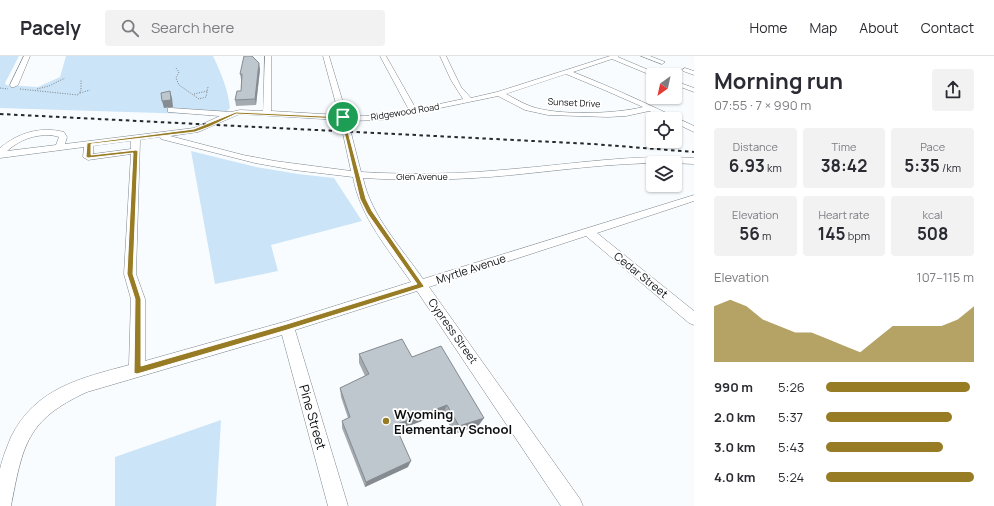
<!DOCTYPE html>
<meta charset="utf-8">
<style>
:root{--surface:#fff;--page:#f2f2f3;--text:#2b2b33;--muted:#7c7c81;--line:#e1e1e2;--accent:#977c25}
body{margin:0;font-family:Manrope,sans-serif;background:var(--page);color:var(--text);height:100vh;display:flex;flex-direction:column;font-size:15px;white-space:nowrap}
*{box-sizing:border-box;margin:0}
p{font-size:13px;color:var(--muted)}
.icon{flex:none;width:22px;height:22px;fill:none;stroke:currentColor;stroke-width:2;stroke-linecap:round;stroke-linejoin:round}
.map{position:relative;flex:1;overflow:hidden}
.sheet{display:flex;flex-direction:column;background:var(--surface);width:300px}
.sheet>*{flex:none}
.needle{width:26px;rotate:213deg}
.controls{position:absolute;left:646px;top:12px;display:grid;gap:8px}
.controls a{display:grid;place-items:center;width:36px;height:36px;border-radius:4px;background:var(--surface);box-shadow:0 1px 3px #0004;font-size:20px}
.pin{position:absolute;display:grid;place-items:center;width:34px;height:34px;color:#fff;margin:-17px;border:2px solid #fff;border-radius:50%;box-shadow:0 1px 4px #0007}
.round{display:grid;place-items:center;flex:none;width:42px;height:42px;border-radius:4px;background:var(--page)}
.head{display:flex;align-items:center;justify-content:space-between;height:68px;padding:0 20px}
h1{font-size:22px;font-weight:700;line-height:30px}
.figures{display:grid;grid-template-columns:repeat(3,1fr);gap:6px;height:68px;padding:4px 20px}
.figures div{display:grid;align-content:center;border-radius:4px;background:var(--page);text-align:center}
.figures b{font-size:17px;font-weight:700}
.figures small{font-size:11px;font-weight:400}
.figures p{font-size:11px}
.chart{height:112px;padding:8px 20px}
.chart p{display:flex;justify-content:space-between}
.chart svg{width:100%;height:72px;margin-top:4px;fill:var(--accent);opacity:.7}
ul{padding:0 20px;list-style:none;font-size:13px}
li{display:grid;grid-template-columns:64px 48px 1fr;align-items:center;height:30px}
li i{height:10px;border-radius:5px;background:var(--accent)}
header{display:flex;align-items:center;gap:24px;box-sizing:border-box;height:56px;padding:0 20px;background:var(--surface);border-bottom:1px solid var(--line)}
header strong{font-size:19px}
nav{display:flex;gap:22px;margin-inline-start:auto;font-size:14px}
.search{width:280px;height:36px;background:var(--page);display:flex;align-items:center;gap:10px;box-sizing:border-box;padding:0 14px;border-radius:4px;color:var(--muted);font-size:15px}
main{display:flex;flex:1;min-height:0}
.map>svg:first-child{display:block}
.green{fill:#cbe4f7}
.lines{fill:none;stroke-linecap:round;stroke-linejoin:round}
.minor-casing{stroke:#7d868c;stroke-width:1}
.path{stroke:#7c8083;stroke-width:1;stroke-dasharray:1 1.5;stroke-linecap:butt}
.minor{fill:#fff;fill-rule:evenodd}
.rail{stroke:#25292c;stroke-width:2;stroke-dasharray:3.5 3.5;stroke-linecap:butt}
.wall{fill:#a3abb1}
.shaded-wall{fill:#858b90}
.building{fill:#bec7ce;stroke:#858b90}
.route{fill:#977c25;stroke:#fff;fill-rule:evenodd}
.poi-dot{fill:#977c25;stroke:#fff;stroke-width:1.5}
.labels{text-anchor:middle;stroke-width:3.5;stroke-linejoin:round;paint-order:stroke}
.far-street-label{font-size:9px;fill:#0c0f12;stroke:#fff}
.street-label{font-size:11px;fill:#0c0f12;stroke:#fff}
.near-poi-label{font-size:13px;font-weight:bold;fill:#0c0f12;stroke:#fff;text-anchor:start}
.near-street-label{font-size:13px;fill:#0c0f12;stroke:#fff}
</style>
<header>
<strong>Pacely</strong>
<div class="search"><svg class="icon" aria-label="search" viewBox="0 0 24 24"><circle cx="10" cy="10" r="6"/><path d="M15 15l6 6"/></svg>Search here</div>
<nav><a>Home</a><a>Map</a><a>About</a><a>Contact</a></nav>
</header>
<main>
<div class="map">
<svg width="694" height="450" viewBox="0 0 694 450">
<rect width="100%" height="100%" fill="#f8fcff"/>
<g class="green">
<path d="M 0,0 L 19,0 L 5,27 L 6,29 L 38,31 L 60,21 L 66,0 L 213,0 C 221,17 228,33 230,52 L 223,59 L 0,52 Z"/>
<path d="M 191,95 L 256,111 L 298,118 L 334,122 L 362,165 L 271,189 L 278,215 L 215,228 Z"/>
<path d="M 221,364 L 216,450 L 115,450 L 115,401 Z"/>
</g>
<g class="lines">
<defs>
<g id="minor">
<path d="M 24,0 L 30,0 L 18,29 L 14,31 L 11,31 L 10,29 Z"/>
<path d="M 265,0 L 271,0 L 271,55 L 339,59 L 323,0 L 329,0 L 347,60 C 369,61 388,58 409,54 L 380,0 L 386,0 L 416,53 L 463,43 L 451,24 L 440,0 L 446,0 L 461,31 L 471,42 L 497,36 L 610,0 L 619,0 L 618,1 L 658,18 L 659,19 L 653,20 L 612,3 L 573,16 C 614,32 654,51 694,70 L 694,76 L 675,67 L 675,63 L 667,63 L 649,55 L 626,60 L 608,61 L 548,59 L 525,54 L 498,40 L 382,64 L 348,65 L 361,116 C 412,119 462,118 513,113 C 573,108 633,98 694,102 L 694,108 C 633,104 572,113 512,119 C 462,124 412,125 363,122 C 371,160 401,191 423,223 L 694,139 L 694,145 L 597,177 L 694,255 L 694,269 L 689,267 L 586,180 L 429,231 L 580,443 L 583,450 L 561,450 L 417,235 L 295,274 L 348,450 L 328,450 L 282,279 L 87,336 C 26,364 23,389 11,450 L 0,450 C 0,438 0,425 0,413 C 2,403 7,391 11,381 C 35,332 81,322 129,309 L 131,243 L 124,218 L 131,98 L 88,104 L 83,101 L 84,91 L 0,102 L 0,92 C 18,77 40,70 64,76 L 67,81 L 65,88 L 194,72 L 220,60 L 168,56 L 168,52 L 171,52 L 231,56 L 240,54 L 263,55 ZM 566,18 L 602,33 L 643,51 C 616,58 556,60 530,50 C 522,47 514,42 506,38 ZM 240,58 L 340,64 L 351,115 L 275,105 L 243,99 L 170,80 L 198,76 ZM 51,79 L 59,81 L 56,89 L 7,95 C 21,83 33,79 51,79 ZM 160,81 L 161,83 L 255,107 L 294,114 L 353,121 C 360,161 389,194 411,226 L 287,265 L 145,305 L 145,243 L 136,218 L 140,84 ZM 131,85 L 131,93 L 93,98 L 93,90 Z"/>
<path d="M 641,0 L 650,0 L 665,6 L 662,8 Z"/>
<path d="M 685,12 L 694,15 L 694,19 L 683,15 L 682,14 Z"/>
<path d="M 675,25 L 694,32 L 694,36 L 675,29 Z"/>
</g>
</defs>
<use href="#minor" class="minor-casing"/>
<g class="path">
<path d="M 176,12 L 179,16 L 176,22 L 179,29 L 199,43 L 206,41 L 208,31"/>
<path d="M 0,32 L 8,33"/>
<path d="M 20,33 L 78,39 L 81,34 L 81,24"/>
<path d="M 37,33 L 49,30 L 65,22"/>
<path d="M 80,37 L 90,34"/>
<path d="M 194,38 L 207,35"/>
</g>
<use href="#minor" class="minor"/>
<path class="rail" d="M 0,58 L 593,88 L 694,96"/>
</g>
<g class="wall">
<path d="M 260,13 L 256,49 L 236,50 L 235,44 L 241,35 L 241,23 L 240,18 Z"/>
<path d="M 359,298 L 412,301 L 479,369 L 454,378 L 443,357 L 397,374 L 408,411 L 365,431 L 342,372 L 342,365 L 348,362 L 341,341 L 340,332 L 365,320 L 359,307 Z"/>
</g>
<g class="shaded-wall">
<path d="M 259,7 L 260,13 L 256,49 L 255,43 Z"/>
<path d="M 170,35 L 172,42 L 173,51 L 164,52 L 162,45 Z"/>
<path d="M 447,349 L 443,357 L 393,376 L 395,369 Z"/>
<path d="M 484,362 L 479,369 L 454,378 L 459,370 Z"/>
<path d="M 411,405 L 408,411 L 365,431 L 366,426 Z"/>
</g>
<g class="building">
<path d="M 244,0 L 252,0 L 259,7 L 255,43 L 235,44 L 237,35 L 241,35 L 242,18 L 240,18 Z"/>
<path d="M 170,35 L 171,44 L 162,45 L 161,37 Z"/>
<path d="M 402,283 L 412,301 L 441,290 L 484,362 L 459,370 L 447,349 L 395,369 L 411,405 L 366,426 L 342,365 L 350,361 L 340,332 L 369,318 L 359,298 Z"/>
</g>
<path class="route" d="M 236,56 L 344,61 L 366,143 L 372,155 L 424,230 L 424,231 L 287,274 L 137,318 L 134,317 L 135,243 L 127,218 L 133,97 L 88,102 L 86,101 L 87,87 L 194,73 ZM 236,58 L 341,63 L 360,143 L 367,157 L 417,228 L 287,268 L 141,310 L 141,243 L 133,218 L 138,95 L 136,94 L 91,99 L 91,88 L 195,76 L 209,71 Z"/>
<circle class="poi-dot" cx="386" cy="365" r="4"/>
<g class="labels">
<g class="far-street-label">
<text transform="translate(574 47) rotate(3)" y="3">Sunset Drive</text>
<text transform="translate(405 56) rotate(-9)" y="3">Ridgewood Road</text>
<text x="422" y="124">Glen Avenue</text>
</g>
<g class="street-label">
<text transform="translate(471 213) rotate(-18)" y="4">Myrtle Avenue</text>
<text transform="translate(641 219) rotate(39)" y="4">Cedar Street</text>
<text transform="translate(453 275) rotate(55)" y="4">Cypress Street</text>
</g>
<g class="near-poi-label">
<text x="394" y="363">Wyoming<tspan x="394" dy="15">Elementary School</tspan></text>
</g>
<g class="near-street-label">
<text transform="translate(313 361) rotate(74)" y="5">Pine Street</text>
</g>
</g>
</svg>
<div class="controls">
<a><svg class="needle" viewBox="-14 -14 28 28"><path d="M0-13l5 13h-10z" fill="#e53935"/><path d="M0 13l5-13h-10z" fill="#7c7c81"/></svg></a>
<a><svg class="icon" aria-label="locate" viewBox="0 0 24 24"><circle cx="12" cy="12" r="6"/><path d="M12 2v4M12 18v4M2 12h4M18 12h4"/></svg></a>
<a><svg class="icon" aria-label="layers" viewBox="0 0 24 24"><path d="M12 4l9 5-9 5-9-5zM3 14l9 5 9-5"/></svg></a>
</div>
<div class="pin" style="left:343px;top:61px;background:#1e9e55"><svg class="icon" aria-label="arrive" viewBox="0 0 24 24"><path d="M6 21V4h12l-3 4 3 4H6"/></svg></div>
</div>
<section class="sheet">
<div class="head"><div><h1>Morning run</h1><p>07:55 · 7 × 990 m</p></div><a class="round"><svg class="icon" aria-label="share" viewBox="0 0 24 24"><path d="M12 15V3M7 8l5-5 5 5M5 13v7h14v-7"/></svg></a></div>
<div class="figures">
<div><p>Distance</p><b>6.93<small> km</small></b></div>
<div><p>Time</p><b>38:42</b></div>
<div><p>Pace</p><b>5:35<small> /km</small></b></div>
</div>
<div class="figures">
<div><p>Elevation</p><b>56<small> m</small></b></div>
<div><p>Heart rate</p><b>145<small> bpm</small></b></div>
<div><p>kcal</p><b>508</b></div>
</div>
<div class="chart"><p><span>Elevation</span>107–115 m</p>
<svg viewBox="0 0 160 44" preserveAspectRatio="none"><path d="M0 44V10L10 6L20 10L30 18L40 22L50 26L60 26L70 30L80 34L90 38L100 30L110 22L120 22L130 22L140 22L150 18L160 10V44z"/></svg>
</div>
<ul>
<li><b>990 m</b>5:26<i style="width:97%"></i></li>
<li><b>2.0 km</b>5:37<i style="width:85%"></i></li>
<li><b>3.0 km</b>5:43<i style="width:79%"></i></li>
<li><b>4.0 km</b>5:24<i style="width:100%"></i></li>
</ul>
</section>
</main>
